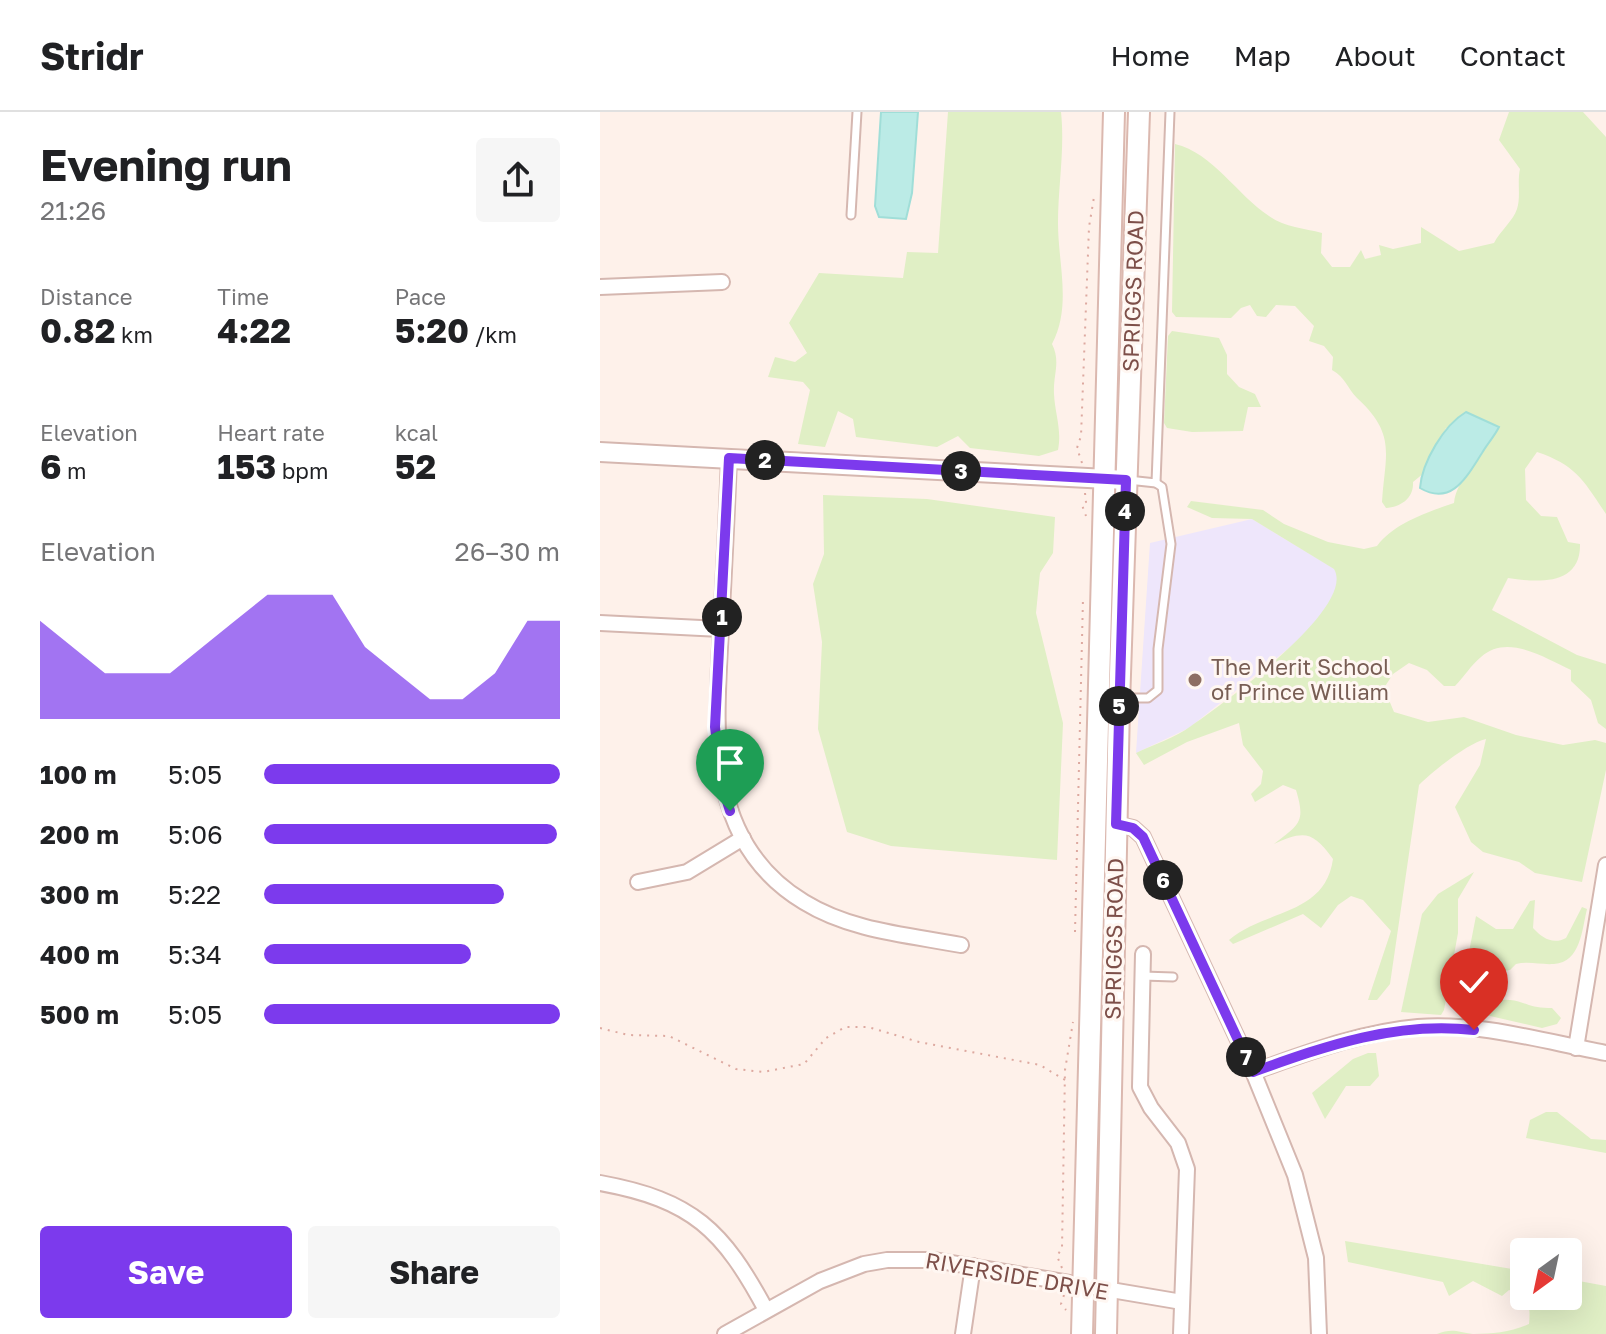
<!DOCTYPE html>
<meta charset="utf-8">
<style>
:root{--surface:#fff;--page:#f6f6f6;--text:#202124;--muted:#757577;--line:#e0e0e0;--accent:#7c3aed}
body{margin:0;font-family:"Golos Text",sans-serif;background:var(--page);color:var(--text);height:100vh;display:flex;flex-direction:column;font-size:30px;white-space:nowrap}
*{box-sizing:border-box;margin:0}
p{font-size:26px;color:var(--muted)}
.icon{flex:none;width:44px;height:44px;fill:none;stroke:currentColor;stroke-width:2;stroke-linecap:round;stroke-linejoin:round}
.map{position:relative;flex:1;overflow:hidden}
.sheet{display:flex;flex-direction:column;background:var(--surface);width:600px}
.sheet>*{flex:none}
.needle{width:52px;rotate:213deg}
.fabs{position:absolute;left:910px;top:1126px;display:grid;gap:16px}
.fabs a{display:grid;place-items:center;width:72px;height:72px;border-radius:8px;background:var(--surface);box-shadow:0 8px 32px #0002;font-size:40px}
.pin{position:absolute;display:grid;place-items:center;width:68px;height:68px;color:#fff;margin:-82px -34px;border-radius:50% 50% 50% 0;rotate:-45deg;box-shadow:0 0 8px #0007}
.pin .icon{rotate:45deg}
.km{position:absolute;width:40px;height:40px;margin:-20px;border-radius:50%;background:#222;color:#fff;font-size:22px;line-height:40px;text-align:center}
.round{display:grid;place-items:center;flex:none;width:84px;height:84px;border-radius:8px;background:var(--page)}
.summary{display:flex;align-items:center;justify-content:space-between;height:136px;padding:0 40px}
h1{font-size:44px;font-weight:700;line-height:60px}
.metrics{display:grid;grid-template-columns:repeat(3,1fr);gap:12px;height:136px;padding:8px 40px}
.metrics div{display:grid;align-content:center}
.metrics b{font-size:34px;font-weight:700}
.metrics small{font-size:22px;font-weight:400}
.metrics p{font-size:22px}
.chart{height:224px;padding:16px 40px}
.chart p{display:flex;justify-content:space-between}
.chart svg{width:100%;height:144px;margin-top:8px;fill:var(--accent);opacity:.7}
.button{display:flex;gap:16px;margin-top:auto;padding:16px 40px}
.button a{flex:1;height:92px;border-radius:8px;background:var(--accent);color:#fff;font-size:32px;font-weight:700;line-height:92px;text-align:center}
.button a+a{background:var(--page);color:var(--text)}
ul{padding:0 40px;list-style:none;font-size:26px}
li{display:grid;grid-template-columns:128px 96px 1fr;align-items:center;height:60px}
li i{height:20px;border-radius:10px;background:var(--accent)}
header{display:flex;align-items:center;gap:48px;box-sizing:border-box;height:112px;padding:0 40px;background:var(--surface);border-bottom:2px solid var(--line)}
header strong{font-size:38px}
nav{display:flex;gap:44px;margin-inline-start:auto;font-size:28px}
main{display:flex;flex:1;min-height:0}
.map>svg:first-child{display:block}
.education{fill:#eee6fb}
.green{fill:#e0efc5}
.water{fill:#bbebe6;stroke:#a0ded8;stroke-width:2}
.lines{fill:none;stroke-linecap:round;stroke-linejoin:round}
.service-casing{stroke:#d5b7b0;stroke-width:11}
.minor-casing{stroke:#d5b7b0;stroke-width:18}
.tertiary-casing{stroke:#d5b7b0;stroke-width:22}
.secondary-casing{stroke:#dbb8af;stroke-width:24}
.path{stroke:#dda9a0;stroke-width:2;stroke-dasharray:2 6;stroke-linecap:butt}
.service{stroke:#fff;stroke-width:7}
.minor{stroke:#fff;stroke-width:14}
.tertiary{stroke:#fff;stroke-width:18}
.secondary{stroke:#fff;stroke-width:20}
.route-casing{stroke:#fff;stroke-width:16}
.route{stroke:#7c3aed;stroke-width:10}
.education-dot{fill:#8d6e63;stroke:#fff7f2;stroke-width:3}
.labels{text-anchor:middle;stroke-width:6;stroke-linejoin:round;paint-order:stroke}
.street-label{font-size:22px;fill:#7d4f49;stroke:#fff7f2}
.education-label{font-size:22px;fill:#785e54;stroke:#fff7f2;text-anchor:start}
</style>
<header>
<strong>Stridr</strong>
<nav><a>Home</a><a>Map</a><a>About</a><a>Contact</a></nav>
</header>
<main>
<section class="sheet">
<div class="summary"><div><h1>Evening run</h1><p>21:26</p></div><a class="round"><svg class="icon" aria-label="share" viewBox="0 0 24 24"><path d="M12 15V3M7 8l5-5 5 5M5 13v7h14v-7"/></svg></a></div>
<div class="metrics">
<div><p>Distance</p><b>0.82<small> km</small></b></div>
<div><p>Time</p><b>4:22</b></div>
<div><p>Pace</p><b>5:20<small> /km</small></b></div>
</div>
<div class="metrics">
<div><p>Elevation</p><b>6<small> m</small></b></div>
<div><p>Heart rate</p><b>153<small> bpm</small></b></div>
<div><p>kcal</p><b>52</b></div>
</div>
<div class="chart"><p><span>Elevation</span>26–30 m</p>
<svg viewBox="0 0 160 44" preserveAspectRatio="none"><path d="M0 44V14L10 22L20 30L30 30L40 30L50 22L60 14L70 6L80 6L90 6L100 22L110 30L120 38L130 38L140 30L150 14L160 14V44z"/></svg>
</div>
<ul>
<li><b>100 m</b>5:05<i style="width:100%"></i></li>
<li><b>200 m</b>5:06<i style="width:99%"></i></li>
<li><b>300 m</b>5:22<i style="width:81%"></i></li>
<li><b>400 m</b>5:34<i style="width:70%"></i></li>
<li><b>500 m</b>5:05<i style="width:100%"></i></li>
</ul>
<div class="button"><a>Save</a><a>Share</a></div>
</section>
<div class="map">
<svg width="1006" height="1222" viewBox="0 0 1006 1222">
<rect width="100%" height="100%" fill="#fef1ea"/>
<path class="education" d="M 652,407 L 748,465 L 709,520 L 589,616 L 536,641 L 550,431 Z"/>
<g class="green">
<path d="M 348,0 L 461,0 C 465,38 458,74 458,111 C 458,152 472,194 452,232 C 461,250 453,262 454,282 C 455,302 462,318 458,338 L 439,344 L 370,336 L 358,324 L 337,335 L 256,325 L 253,307 L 238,299 L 225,335 L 198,332 L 210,278 L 203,270 L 168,265 L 175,245 L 195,250 L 207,241 L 189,211 L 219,161 L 303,166 L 307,140 L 338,141 Z"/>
<path d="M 909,0 L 983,0 L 1006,25 L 1006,402 C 984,369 976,353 937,340 L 925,357 L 926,388 L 941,404 L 957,405 L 968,430 L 980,432 C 981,473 939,471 908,466 L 892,498 L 977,543 L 1006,552 L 1006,617 L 998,611 L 991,588 L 971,569 L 971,558 C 945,546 907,521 881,545 C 871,553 864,565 855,574 L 844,574 L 827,558 L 809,551 L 793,562 L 784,576 L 794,600 L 828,610 L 864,605 L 916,623 L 963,633 L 995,628 L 1006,631 L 1006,658 L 982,770 L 935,761 L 919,750 L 883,740 L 871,730 L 855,695 L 880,653 L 886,627 C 868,631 833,659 819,673 L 790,872 L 777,888 L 768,888 L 791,819 L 763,788 L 751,784 L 738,793 L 721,816 L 703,802 L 633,832 L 629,828 C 665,797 725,804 733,747 C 713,719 704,718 674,732 C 699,712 706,711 696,678 L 683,673 L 655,690 L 651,682 L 661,672 L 663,659 L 643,633 L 639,611 L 587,630 L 544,653 L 536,641 C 554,632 575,626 591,614 C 621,593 757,496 734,457 L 652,407 L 612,406 L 587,395 L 591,389 L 663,398 L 684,412 L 728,430 L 764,437 L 777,434 C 794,411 828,400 854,391 C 856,366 887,339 899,315 L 846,316 L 824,361 L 813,370 C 814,386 801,395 786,396 L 782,390 C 785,342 797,323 757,286 C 747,276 746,266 732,258 L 733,245 L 724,234 L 709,229 L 714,214 L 695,194 L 676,193 L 666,205 L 657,204 L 650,193 L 641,196 L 631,206 L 576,205 L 572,200 L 575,32 C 613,41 637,83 669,104 C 684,115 704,116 722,121 L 721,141 L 732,155 L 750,155 L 761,138 L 765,147 L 781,143 L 779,133 L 793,137 L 821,131 L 821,115 L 859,139 L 894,131 C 900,119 913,109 917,97 C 921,85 917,70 920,57 L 899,28 Z"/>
<path d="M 572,219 L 619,226 L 627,243 L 627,262 L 639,275 L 655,282 L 661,295 L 648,295 L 643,319 L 592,320 L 567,316 L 564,311 L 568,224 Z"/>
<path d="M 223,383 L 327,387 L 455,405 L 453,441 L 440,461 L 436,501 L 463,611 L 457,748 L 291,734 L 247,720 L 218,617 L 222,530 L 213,472 L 224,442 Z"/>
<path d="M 874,760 L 858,787 L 858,821 L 844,898 L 841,903 L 801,900 L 822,802 L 838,782 Z"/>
<path d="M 935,788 L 933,816 C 942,826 953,833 966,826 L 982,795 L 987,797 C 982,817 981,850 954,852 C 941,853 929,849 916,852 L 910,858 L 874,865 C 876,893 890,887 910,888 C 924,889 930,897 952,896 L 961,906 L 957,912 L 942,916 L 877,901 L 857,901 L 876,804 L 896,817 L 913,817 L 930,789 Z"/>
<path d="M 768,941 L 776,941 L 779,964 L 770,974 L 746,974 L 725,1007 L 712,981 L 753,947 Z"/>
<path d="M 946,1000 L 957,1000 L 991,1027 L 1006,1028 L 1006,1041 L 926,1026 L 930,1008 Z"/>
<path d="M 745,1129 L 924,1159 L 924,1184 L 968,1184 L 968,1167 L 1006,1174 L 1006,1222 L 837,1222 C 852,1216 858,1220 873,1222 C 893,1222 912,1220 929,1212 C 931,1191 928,1186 909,1178 L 902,1184 L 873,1169 L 849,1184 L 843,1170 L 748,1150 Z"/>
</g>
<g class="water">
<path d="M 281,0 L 318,0 L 312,81 L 306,107 L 279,105 L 275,94 Z"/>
<path d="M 866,300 L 899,315 C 894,325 887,332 882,341 C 867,364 852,395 820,376 C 822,350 844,313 866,300 Z"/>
</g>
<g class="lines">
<defs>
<g id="service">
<path d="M 251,103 L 257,0"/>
<path d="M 528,368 L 556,371 L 570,0"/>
<path d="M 520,586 L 548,586 L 558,578 L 558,537 L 571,432 L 562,375 L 556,371"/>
<path d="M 543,864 L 573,865"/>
</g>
<g id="minor">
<path d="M 0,175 L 122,170"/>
<path d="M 129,346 C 127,402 124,459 121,516 C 116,616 103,729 204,790 C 251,819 308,823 361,833"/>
<path d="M 0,511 L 121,517"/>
<path d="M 516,712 L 533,716 L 543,725 L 654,962 L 695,1063 L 716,1146 L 719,1222"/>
<path d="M 38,770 L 87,760 L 143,726"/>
<path d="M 543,842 L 540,975 L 551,996 L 578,1031 L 587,1057 L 581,1222"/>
<path d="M 976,936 L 1006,753"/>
<path d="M 653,960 C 707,941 761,920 818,915 C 880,910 946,930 1006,941"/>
<path d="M 0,1071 C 93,1088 123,1118 166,1198"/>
<path d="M 125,1222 L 220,1169 L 264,1152 L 287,1148 L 334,1148 L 582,1190"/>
<path d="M 363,1222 L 373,1154"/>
</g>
<path id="tertiary" d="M 0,340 L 526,368"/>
<g id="secondary">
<path d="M 482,1222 L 514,0"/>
<path d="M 506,1222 L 519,592 L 539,0"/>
</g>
</defs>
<use href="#service" class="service-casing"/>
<use href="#minor" class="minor-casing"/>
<use href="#tertiary" class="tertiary-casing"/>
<use href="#secondary" class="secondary-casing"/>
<g class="path">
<path d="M 482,351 L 477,336 L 481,324 L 489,115 L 494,85"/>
<path d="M 485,381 L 486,390 L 482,393 L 486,404"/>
<path d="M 475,820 L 483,486"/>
<path d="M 0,916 L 28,923 L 69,924 L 136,957 L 163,960 L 204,952 L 226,926 L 245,915 L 268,915 L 319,930 L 440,953 L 470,971"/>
<path d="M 462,1156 L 457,1144 L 462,1136 L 465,958 L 473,910"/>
<path d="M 464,1183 L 461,1192 L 466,1198"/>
</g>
<use href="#service" class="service"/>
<use href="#minor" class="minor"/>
<use href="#tertiary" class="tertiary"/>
<use href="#secondary" class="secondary"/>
</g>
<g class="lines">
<defs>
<path id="route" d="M 130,699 L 122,673 L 115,615 L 129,346 L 526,368 L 516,712 L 533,716 L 543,725 L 653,960 C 726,934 795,909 874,918"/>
</defs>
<use href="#route" class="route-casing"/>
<use href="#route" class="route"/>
</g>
<circle class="education-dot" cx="595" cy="568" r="8"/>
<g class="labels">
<g class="street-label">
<text transform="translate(533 179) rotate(-88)" y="8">SPRIGGS ROAD</text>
<text transform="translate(514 827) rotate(-89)" y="8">SPRIGGS ROAD</text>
<text transform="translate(417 1164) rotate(10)" y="8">RIVERSIDE DRIVE</text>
</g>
<g class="education-label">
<text x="611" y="563">The Merit School<tspan x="611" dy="25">of Prince William</tspan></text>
</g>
</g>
</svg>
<div class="fabs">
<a><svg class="needle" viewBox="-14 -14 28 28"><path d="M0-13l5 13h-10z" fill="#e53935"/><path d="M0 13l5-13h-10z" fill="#757577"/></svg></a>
</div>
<div class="pin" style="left:130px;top:699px;background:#1e9e55"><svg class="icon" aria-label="arrive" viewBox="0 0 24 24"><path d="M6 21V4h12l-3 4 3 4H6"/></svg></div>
<div class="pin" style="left:874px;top:918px;background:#d93025"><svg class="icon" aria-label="check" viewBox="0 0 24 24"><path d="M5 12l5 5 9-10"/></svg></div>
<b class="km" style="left:122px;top:505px">1</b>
<b class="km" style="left:165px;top:348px">2</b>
<b class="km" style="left:361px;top:359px">3</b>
<b class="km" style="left:525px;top:399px">4</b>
<b class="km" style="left:519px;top:594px">5</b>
<b class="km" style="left:563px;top:768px">6</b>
<b class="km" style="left:646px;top:945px">7</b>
</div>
</main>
